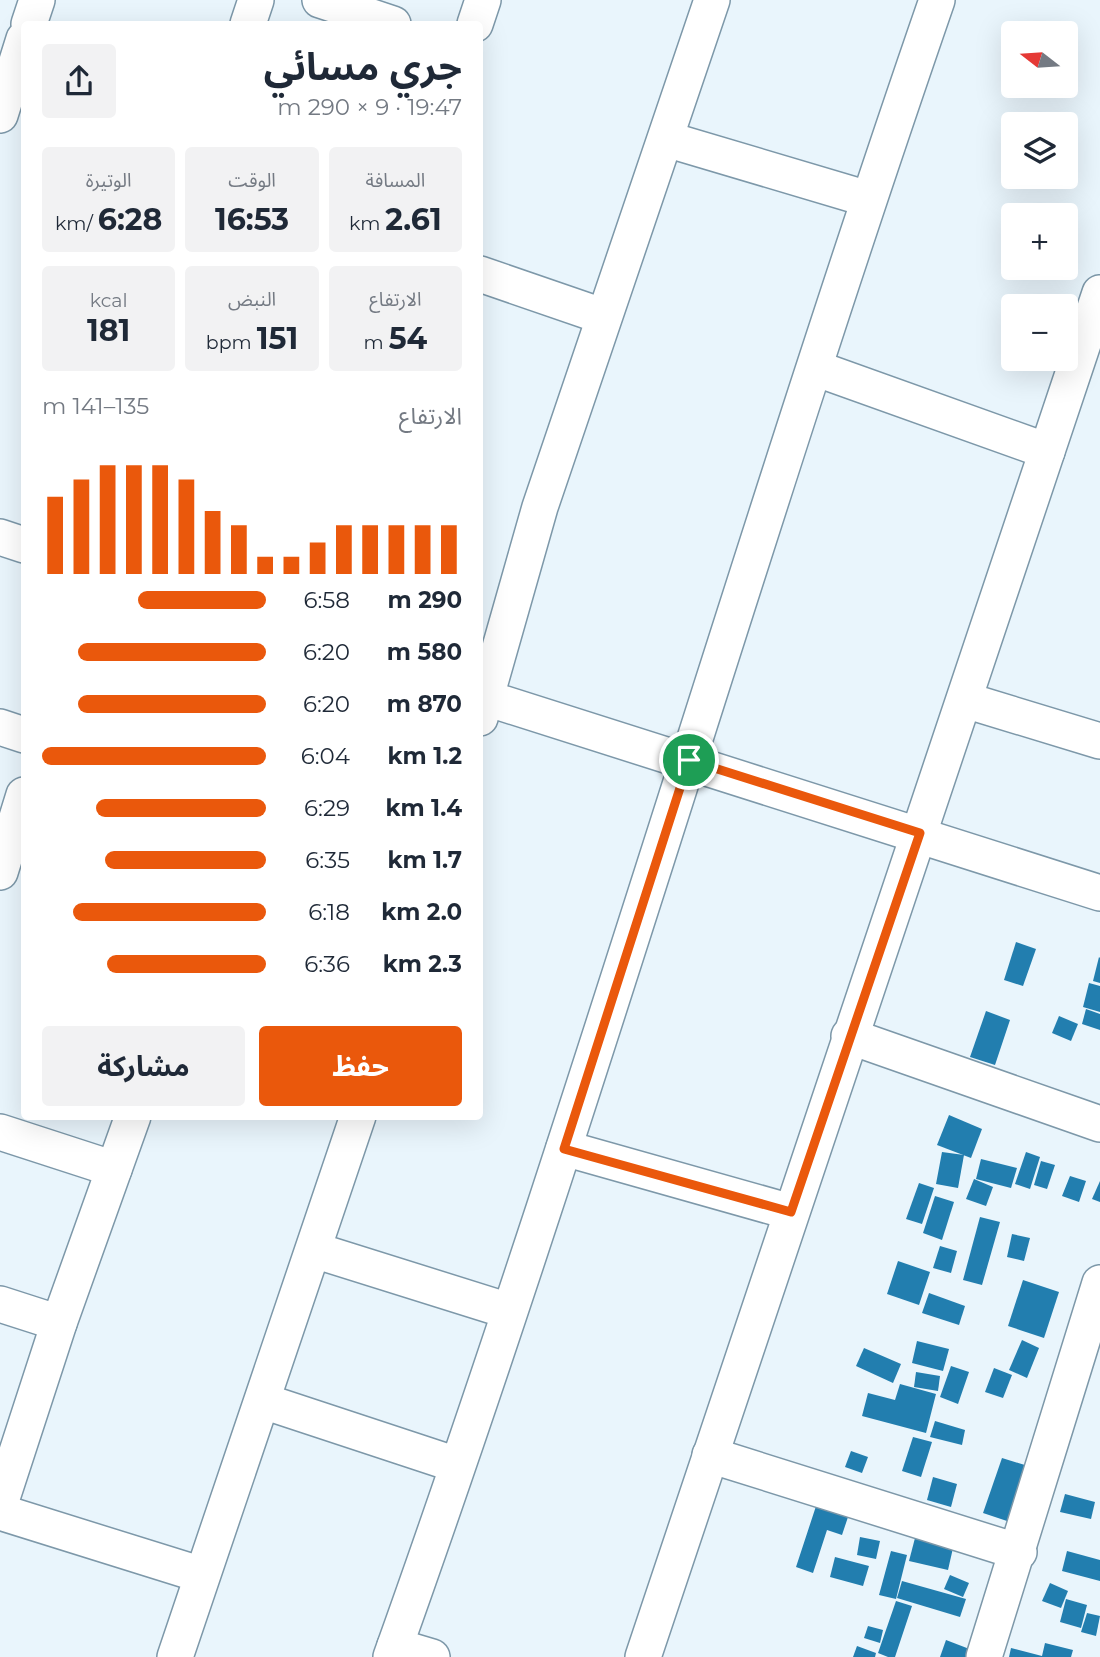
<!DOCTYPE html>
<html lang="ar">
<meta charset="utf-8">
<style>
:root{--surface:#fff;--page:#f2f2f3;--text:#1f2937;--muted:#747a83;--accent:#ea580c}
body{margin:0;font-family:Montserrat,"Noto Sans Arabic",sans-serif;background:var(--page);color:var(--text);direction:rtl;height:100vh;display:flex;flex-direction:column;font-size:26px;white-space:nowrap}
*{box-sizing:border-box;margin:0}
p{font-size:23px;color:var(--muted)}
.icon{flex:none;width:38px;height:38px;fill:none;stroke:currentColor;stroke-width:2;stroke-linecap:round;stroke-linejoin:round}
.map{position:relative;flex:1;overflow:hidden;direction:ltr}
.drawer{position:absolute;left:21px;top:21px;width:462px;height:1099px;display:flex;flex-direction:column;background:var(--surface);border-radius:7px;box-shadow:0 7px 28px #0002;direction:rtl}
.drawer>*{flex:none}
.needle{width:46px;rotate:287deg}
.controls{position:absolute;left:1001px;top:21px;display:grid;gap:14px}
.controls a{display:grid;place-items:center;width:77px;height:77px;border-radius:7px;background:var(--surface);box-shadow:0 7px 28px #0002;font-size:35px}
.pin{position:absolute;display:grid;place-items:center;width:60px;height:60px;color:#fff;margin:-30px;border:4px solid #fff;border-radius:50%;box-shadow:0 2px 7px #0007}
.round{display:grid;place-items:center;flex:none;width:74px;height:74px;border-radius:7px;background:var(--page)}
.overview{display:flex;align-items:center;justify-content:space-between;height:119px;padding:0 21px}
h1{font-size:38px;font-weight:700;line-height:52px}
.figures{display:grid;grid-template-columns:repeat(3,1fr);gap:10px;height:119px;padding:7px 21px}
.figures div{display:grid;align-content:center;border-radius:7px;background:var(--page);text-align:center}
.figures b{font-size:30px;font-weight:700}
.figures small{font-size:19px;font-weight:400}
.figures p{font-size:19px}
.chart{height:196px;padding:14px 21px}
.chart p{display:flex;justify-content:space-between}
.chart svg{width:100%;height:126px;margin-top:7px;stroke:var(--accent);stroke-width:6}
.button{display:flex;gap:14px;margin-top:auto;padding:14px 21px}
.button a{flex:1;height:80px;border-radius:7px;background:var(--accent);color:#fff;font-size:28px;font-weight:700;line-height:80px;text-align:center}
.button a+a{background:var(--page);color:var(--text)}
ul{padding:0 21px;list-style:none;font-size:23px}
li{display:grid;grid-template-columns:112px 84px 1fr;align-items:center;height:52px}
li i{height:18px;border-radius:9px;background:var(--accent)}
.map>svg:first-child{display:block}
.building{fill:#227eaf}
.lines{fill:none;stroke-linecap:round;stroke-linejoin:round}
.minor-casing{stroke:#7d98a9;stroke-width:38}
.minor{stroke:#fff;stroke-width:35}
.route-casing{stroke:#fff;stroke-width:14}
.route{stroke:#ea580c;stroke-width:9}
</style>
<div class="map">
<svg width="1100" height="1657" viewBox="0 0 1100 1657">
<rect width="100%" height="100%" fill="#e9f5fc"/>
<g class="building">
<path d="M 1016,942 L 1036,949 L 1023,986 L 1004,980 Z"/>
<path d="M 1099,957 L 1100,958 L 1100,983 L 1093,981 Z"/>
<path d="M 1089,983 L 1100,986 L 1100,1012 L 1083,1007 Z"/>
<path d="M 1086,1009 L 1100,1014 L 1100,1030 L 1082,1024 Z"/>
<path d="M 986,1011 L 1010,1020 L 995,1065 L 970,1057 Z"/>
<path d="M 1059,1016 L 1078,1024 L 1071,1041 L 1052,1033 Z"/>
<path d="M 949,1115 L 982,1129 L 971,1158 L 937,1145 Z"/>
<path d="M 942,1152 L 964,1155 L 958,1188 L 936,1184 Z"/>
<path d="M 1026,1152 L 1040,1157 L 1030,1189 L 1015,1184 Z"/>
<path d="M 981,1159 L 1017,1168 L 1011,1188 L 976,1179 Z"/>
<path d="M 1041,1161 L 1055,1165 L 1047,1189 L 1034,1185 Z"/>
<path d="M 1070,1176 L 1086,1181 L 1079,1202 L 1062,1196 Z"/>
<path d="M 974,1179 L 993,1187 L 986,1206 L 966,1199 Z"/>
<path d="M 1100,1181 L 1100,1202 L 1092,1199 Z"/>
<path d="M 919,1183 L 934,1188 L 922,1224 L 906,1219 Z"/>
<path d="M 935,1196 L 954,1202 L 942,1240 L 923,1233 Z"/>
<path d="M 980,1217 L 1000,1222 L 982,1285 L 963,1280 Z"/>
<path d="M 1012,1234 L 1030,1238 L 1024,1261 L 1007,1257 Z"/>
<path d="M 940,1246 L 957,1251 L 951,1273 L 933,1268 Z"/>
<path d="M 898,1261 L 930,1272 L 919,1305 L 887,1294 Z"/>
<path d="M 1023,1280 L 1059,1292 L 1044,1338 L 1008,1326 Z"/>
<path d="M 929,1293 L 965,1306 L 959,1325 L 922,1313 Z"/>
<path d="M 1022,1340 L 1039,1348 L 1027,1378 L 1009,1370 Z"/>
<path d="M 917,1341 L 949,1349 L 943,1371 L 912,1363 Z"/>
<path d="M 864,1348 L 901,1364 L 893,1383 L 856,1366 Z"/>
<path d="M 951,1366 L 969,1372 L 958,1404 L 940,1397 Z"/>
<path d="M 994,1368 L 1012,1375 L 1003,1398 L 985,1392 Z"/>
<path d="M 916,1372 L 940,1376 L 938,1391 L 914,1387 Z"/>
<path d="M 900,1384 L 936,1394 L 926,1433 L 862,1416 L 868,1393 L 895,1400 Z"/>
<path d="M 935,1421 L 965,1430 L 962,1445 L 930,1437 Z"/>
<path d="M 913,1437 L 932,1442 L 921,1477 L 902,1471 Z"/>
<path d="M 851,1451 L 868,1457 L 862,1473 L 845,1467 Z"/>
<path d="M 1002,1458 L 1028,1466 L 1010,1522 L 983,1513 Z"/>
<path d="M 933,1477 L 957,1484 L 951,1507 L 927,1500 Z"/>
<path d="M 1065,1494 L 1095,1502 L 1091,1519 L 1060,1512 Z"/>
<path d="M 819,1497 L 851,1508 L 842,1535 L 827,1530 L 813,1573 L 796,1567 Z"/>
<path d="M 860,1537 L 880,1541 L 876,1559 L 857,1555 Z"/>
<path d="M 915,1538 L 953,1548 L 948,1570 L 909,1561 Z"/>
<path d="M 891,1551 L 907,1555 L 896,1599 L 879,1595 Z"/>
<path d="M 1067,1551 L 1100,1560 L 1100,1581 L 1062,1571 Z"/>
<path d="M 835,1557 L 869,1566 L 863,1586 L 830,1577 Z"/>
<path d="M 950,1575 L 969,1583 L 963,1597 L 944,1589 Z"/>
<path d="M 902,1581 L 966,1599 L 960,1617 L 897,1598 Z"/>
<path d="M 1050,1583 L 1068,1591 L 1061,1608 L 1042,1601 Z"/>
<path d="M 1066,1599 L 1087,1605 L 1081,1628 L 1060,1622 Z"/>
<path d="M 896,1601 L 912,1606 L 895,1657 L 888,1657 L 878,1653 Z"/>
<path d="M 1087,1613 L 1100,1616 L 1096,1636 L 1081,1632 Z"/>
<path d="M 868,1626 L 883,1630 L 880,1643 L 864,1638 Z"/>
<path d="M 946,1640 L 972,1650 L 970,1657 L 940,1657 Z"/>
<path d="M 1045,1643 L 1073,1650 L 1071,1657 L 1009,1657 L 1011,1648 L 1042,1656 Z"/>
<path d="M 857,1646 L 876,1653 L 875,1657 L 853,1657 Z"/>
</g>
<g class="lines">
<defs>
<g id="minor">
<path d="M 320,0 L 393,24"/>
<path d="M 29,24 L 37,0"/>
<path d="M 248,24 L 256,0"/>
<path d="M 475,24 L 483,0"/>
<path d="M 0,115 L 24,39"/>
<path d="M 666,139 L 868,199"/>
<path d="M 480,274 L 602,316"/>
<path d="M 815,368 L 1047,451"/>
<path d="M 0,537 L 24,545"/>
<path d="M 480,696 L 1100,893"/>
<path d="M 965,700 L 1100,741"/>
<path d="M 480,718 L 540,507 L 712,0"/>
<path d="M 0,727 L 24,735"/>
<path d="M 0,872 L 24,795"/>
<path d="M 849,1036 L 1100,1124"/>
<path d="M 0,1132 L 114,1169"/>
<path d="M 564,1148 L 791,1212"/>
<path d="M 314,1250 L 509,1311"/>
<path d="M 0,1304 L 59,1323"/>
<path d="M 263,1401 L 457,1465"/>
<path d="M 710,1455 L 1019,1552"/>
<path d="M 0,1504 L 59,1323 L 133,1116"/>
<path d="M 0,1512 L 202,1575"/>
<path d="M 395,1646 L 432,1657"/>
<path d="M 175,1657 L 358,1116"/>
<path d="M 391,1657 C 587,1109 747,549 937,0"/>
<path d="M 643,1657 L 1100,293"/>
<path d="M 984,1657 L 1100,1283"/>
</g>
</defs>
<use href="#minor" class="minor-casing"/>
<use href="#minor" class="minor"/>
</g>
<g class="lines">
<defs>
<path id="route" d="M 689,760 L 920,833 L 791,1212 L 564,1149 Z"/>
</defs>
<use href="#route" class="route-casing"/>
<use href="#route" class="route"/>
</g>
</svg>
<div class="controls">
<a><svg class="needle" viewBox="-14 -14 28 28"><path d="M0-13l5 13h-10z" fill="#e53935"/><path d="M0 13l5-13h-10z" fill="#747a83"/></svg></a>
<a><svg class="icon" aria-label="layers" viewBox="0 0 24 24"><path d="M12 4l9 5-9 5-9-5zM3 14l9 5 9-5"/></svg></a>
<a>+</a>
<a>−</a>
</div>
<div class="pin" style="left:689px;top:760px;background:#1e9e55"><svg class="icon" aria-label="arrive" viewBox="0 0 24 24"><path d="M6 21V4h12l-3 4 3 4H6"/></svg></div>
<section class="drawer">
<div class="overview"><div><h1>جري مسائي</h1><p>19:47 · 9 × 290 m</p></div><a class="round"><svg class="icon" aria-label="share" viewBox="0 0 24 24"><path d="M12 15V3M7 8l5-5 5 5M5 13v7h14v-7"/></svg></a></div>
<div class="figures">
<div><p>المسافة</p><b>2.61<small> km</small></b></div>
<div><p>الوقت</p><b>16:53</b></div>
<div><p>الوتيرة</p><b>6:28<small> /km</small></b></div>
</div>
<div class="figures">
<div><p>الارتفاع</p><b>54<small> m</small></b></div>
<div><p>النبض</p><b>151<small> bpm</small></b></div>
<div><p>kcal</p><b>181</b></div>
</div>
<div class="chart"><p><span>الارتفاع</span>135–141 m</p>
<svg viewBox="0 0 160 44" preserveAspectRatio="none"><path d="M5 44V17M15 44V11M25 44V6M35 44V6M45 44V6M55 44V11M65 44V22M75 44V27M85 44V38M95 44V38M105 44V33M115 44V27M125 44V27M135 44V27M145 44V27M155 44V27"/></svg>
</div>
<ul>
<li><b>290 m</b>6:58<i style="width:57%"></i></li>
<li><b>580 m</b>6:20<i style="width:84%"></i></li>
<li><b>870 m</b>6:20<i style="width:84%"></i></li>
<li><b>1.2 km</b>6:04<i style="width:100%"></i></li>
<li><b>1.4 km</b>6:29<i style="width:76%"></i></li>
<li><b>1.7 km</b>6:35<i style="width:72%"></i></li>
<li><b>2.0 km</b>6:18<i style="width:86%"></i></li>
<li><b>2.3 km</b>6:36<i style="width:71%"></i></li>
</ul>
<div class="button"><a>حفظ</a><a>مشاركة</a></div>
</section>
</div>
